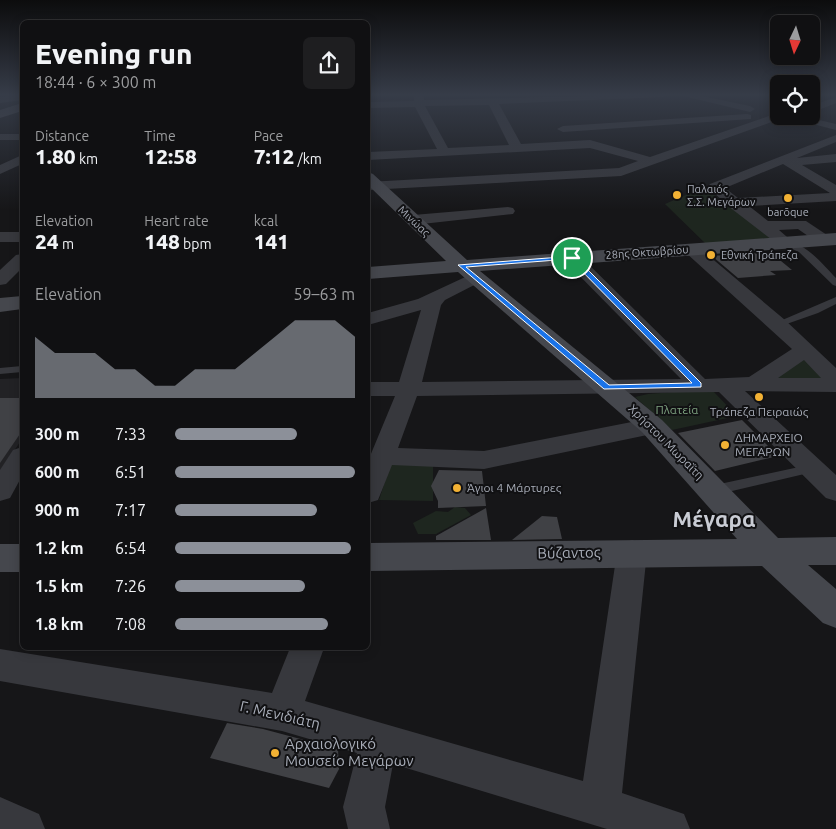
<!DOCTYPE html>
<meta charset="utf-8">
<style>
:root{--surface:#101012;--page:#1e1e20;--text:#f1f3f6;--muted:#9c9d9f;--line:#303032;--accent:#8c9099}
body{margin:0;font-family:Ubuntu,sans-serif;background:var(--page);color:var(--text);height:100vh;display:flex;flex-direction:column;font-size:19px;white-space:nowrap}
*{box-sizing:border-box;margin:0}
p{font-size:16px;color:var(--muted)}
.icon{flex:none;width:28px;height:28px;fill:none;stroke:currentColor;stroke-width:2;stroke-linecap:round;stroke-linejoin:round}
.map{position:relative;flex:1;overflow:hidden}
.side{position:absolute;left:20px;top:20px;width:350px;height:630px;display:flex;flex-direction:column;background:var(--surface);border-radius:8px;box-shadow:0 2px 12px #0003,0 0 0 1px var(--line)}
.side>*{flex:none}
.needle{width:32px;rotate:184deg}
.buttons{position:absolute;left:770px;top:15px;display:grid;gap:10px}
.buttons a{display:grid;place-items:center;width:50px;height:50px;border-radius:8px;background:var(--surface);box-shadow:0 2px 12px #0003,0 0 0 1px var(--line);font-size:25px}
.pin{position:absolute;display:grid;place-items:center;width:42px;height:42px;color:#fff;margin:-21px;border:2px solid #fff;border-radius:50%;box-shadow:0 1px 5px #0007}
.round{display:grid;place-items:center;flex:none;width:52px;height:52px;border-radius:8px;background:var(--page)}
.overview{display:flex;align-items:center;justify-content:space-between;height:85px;padding:0 15px}
h1{font-size:28px;font-weight:800;line-height:38px}
.metrics{display:grid;grid-template-columns:repeat(3,1fr);gap:8px;height:85px;padding:5px 15px}
.metrics div{display:grid;align-content:center}
.metrics b{font-size:21px;font-weight:800}
.metrics small{font-size:14px;font-weight:400}
.metrics p{font-size:14px}
.chart{height:140px;padding:10px 15px}
.chart p{display:flex;justify-content:space-between}
.chart svg{width:100%;height:90px;margin-top:5px;fill:var(--accent);opacity:.7}
ul{padding:0 15px;list-style:none;font-size:16px}
li{display:grid;grid-template-columns:80px 60px 1fr;align-items:center;height:38px}
li i{height:12px;border-radius:6px;background:var(--accent)}
.map>svg:first-child{display:block}
.built{fill:#222225}
.green{fill:#1e261f}
.building{fill:#404145}
.lines{fill:none;stroke-linecap:round;stroke-linejoin:round}
.lane{fill:#37383d;fill-rule:evenodd}
.street{fill:#37383d;fill-rule:evenodd}
.secondary{fill:#45474d;fill-rule:evenodd}
.route{fill:#1a73e8;stroke:#fff;fill-rule:evenodd}
.poi-dot{fill:#f2b134;stroke:#111113;stroke-width:2}
.labels{text-anchor:middle;stroke-width:4;stroke-linejoin:round;paint-order:stroke}
.far-poi-label{font-size:11px;fill:#a8adb8;stroke:#111113;text-anchor:start}
.far-street-label{font-size:11px;fill:#a8adb8;stroke:#111113}
.park-label{font-size:12px;fill:#7fa381;stroke:#111113}
.poi-label{font-size:12px;fill:#a8adb8;stroke:#111113;text-anchor:start}
.street-label{font-size:12px;fill:#a8adb8;stroke:#111113}
.near-street-label{font-size:15px;fill:#a8adb8;stroke:#111113}
.near-poi-label{font-size:15px;fill:#a8adb8;stroke:#111113;text-anchor:start}
.town-label{font-size:22px;font-weight:bold;fill:#c9ccd4;stroke:#111113}
</style>
<div class="map">
<svg width="836" height="829" viewBox="0 0 836 829">
<rect width="100%" height="100%" fill="#161618"/>
<path class="built" d="M 22,378 L 22,439 L 0,472 L 0,379 Z"/>
<g class="green">
<path d="M 704,187 L 776,241 L 707,245 L 665,204 Z"/>
<path d="M 803,358 L 830,384 L 777,383 L 775,375 Z"/>
<path d="M 711,389 L 737,416 L 672,430 L 635,397 L 648,394 Z"/>
<path d="M 391,463 L 433,465 L 433,501 L 379,500 Z"/>
<path d="M 455,507 L 465,508 L 471,515 L 436,534 L 418,534 L 413,523 L 436,511 L 448,512 Z"/>
</g>
<g class="building">
<path d="M 770,252 L 792,270 L 770,271 L 776,275 L 738,278 L 712,256 Z"/>
<path d="M 0,398 L 22,398 L 22,431 L 0,463 Z"/>
<path d="M 742,420 L 778,456 L 715,471 L 678,433 Z"/>
<path d="M 439,470 L 482,471 L 486,506 L 438,508 L 438,501 L 431,486 Z"/>
<path d="M 486,508 L 491,540 L 436,540 L 436,536 Z"/>
<path d="M 542,516 L 557,517 L 562,539 L 512,540 Z"/>
<path d="M 227,723 L 263,729 L 338,749 L 339,769 L 329,788 L 210,758 Z"/>
</g>
<g class="lines">
<g class="lane">
<path d="M 783,241 C 804,240 823,265 836,278 L 836,286 L 833,285 L 799,252 L 783,245 Z"/>
<path d="M 836,297 L 836,304 L 818,313 L 778,327 L 773,324 Z"/>
<path d="M 22,366 L 22,372 L 0,374 L 0,368 Z"/>
<path d="M 813,464 L 817,465 L 819,468 L 817,471 L 715,495 L 710,493 L 709,490 L 710,487 L 715,485 Z"/>
</g>
<g class="street">
<path d="M 22,94 L 22,100 L 0,103 L 0,97 Z"/>
<path d="M 414,94 L 424,94 L 424,100 L 668,94 L 663,97 L 499,104 L 521,144 L 590,140 L 650,157 L 769,116 L 773,112 L 779,111 L 779,116 L 781,116 L 777,120 L 621,176 L 368,190 L 368,182 L 619,168 L 638,161 L 590,148 L 368,160 L 368,152 L 437,149 L 415,107 L 368,108 L 368,102 L 414,101 ZM 489,105 L 509,145 L 448,148 L 425,106 Z"/>
<path d="M 675,94 L 692,94 L 750,106 L 755,109 L 750,112 Z"/>
<path d="M 836,97 L 836,103 L 811,113 L 811,106 Z"/>
<path d="M 747,114 L 751,115 L 751,119 L 563,132 L 557,129 L 563,126 Z"/>
<path d="M 782,116 L 802,116 L 836,124 L 836,130 Z"/>
<rect x="0" y="134" width="22" height="6"/>
<path d="M 836,135 L 836,142 L 797,158 L 836,154 L 836,162 L 802,165 L 836,185 L 836,201 L 749,206 L 768,221 L 806,221 L 830,237 L 832,240 L 830,243 L 818,243 L 798,229 L 779,230 L 794,243 L 792,246 L 780,246 L 728,206 L 708,187 L 710,184 ZM 783,164 L 830,193 L 738,198 L 725,188 Z"/>
<path d="M 22,155 L 22,164 L 0,174 L 0,165 Z"/>
<path d="M 508,207 L 513,208 L 515,211 L 513,214 L 413,225 L 405,220 L 413,215 Z"/>
<rect x="0" y="232" width="22" height="10"/>
<path d="M 691,244 L 697,246 L 785,320 L 836,368 L 836,392 L 745,391 L 836,475 L 836,501 L 826,498 L 719,392 L 417,396 L 398,448 L 484,451 L 652,418 L 661,420 L 664,426 L 661,432 L 652,434 L 484,469 L 392,465 L 378,500 L 368,503 L 368,461 L 395,396 L 368,396 L 368,382 L 399,382 L 421,310 L 368,325 L 368,313 L 418,299 L 476,272 L 482,273 L 485,277 L 482,281 L 445,300 L 441,305 L 422,382 L 681,379 L 566,262 L 564,258 L 566,254 L 578,254 L 705,379 L 749,377 L 792,349 L 685,252 L 683,249 ZM 804,360 L 821,378 L 778,378 Z"/>
<path d="M 22,254 L 22,268 L 6,284 L 0,285 L 0,270 L 16,255 Z"/>
<path d="M 22,447 L 22,476 L 10,498 L 0,501 L 0,470 L 13,450 Z"/>
<path d="M 632,540 L 643,544 L 647,552 L 622,793 L 684,814 L 690,829 L 607,829 L 393,764 L 385,807 L 390,829 L 348,829 L 343,807 L 357,753 L 282,731 L 0,681 L 0,649 L 272,693 L 290,648 L 324,648 L 305,701 L 583,781 L 617,552 L 621,544 Z"/>
<path d="M 0,797 L 39,814 L 45,829 L 0,829 Z"/>
</g>
<g class="secondary">
<path d="M 22,103 L 22,111 L 0,118 L 0,110 Z"/>
<path d="M 368,172 L 373,174 L 467,260 L 836,233 L 836,245 L 480,271 L 662,420 L 778,538 L 836,537 L 836,565 L 808,565 L 836,589 L 836,628 L 823,623 L 762,566 L 368,571 L 368,543 L 737,539 L 642,432 L 458,272 L 368,279 L 368,267 L 446,261 L 368,185 Z"/>
<path d="M 22,296 L 22,309 L 0,312 L 0,298 Z"/>
<rect x="0" y="544" width="22" height="28"/>
</g>
</g>
<linearGradient id="sky" x2="0" y2="1"><stop stop-color="#0c0c0d"/><stop offset="0.45" stop-color="#363c48"/><stop offset="1" stop-color="#363c48" stop-opacity="0"/></linearGradient>
<rect width="836" height="210" fill="url(#sky)"/>
<path class="route" d="M 574,256 L 701,383 L 701,387 L 604,389 L 458,265 ZM 570,259 L 692,383 L 609,385 L 466,267 Z"/>
<g class="poi-dot">
<circle cx="677" cy="195" r="5"/>
<circle cx="788" cy="198" r="5"/>
<circle cx="711" cy="255" r="5"/>
<circle cx="759" cy="397" r="5"/>
<circle cx="725" cy="445" r="5"/>
<circle cx="457" cy="488" r="5"/>
<circle cx="275" cy="753" r="5"/>
</g>
<g class="labels">
<g class="far-poi-label">
<text x="687" y="193">Παλαιός<tspan x="687" dy="13">Σ.Σ. Μεγάρων</tspan></text>
<text x="788" y="216" text-anchor="middle">barōque</text>
<text x="721" y="259">Εθνική Τράπεζα</text>
</g>
<g class="far-street-label">
<text transform="translate(414 221) rotate(43)" y="4">Μινώας</text>
<text transform="translate(647 252) rotate(-4)" y="4">28ης Οκτωβρίου</text>
</g>
<g class="park-label">
<text x="677" y="414">Πλατεία</text>
</g>
<g class="poi-label">
<text x="759" y="416" text-anchor="middle">Τράπεζα Πειραιώς</text>
<text x="735" y="442">ΔΗΜΑΡΧΕΙΟ<tspan x="735" dy="14">ΜΕΓΑΡΩΝ</tspan></text>
<text x="467" y="492">Άγιοι 4 Μάρτυρες</text>
</g>
<g class="street-label">
<text transform="translate(666 442) rotate(45)" y="4">Χρήστου Μωραΐτη</text>
</g>
<g class="near-street-label">
<text transform="translate(569 553) rotate(-1)" y="5">Βύζαντος</text>
<text transform="translate(280 715) rotate(13)" y="5">Γ. Μενιδιάτη</text>
</g>
<g class="near-poi-label">
<text x="285" y="749">Αρχαιολογικό<tspan x="285" dy="17">Μουσείο Μεγάρων</tspan></text>
</g>
<g class="town-label">
<text x="714" y="527">Μέγαρα</text>
</g>
</g>
</svg>
<div class="buttons">
<a><svg class="needle" viewBox="-14 -14 28 28"><path d="M0-13l5 13h-10z" fill="#e53935"/><path d="M0 13l5-13h-10z" fill="#9c9d9f"/></svg></a>
<a><svg class="icon" aria-label="locate" viewBox="0 0 24 24"><circle cx="12" cy="12" r="6"/><path d="M12 2v4M12 18v4M2 12h4M18 12h4"/></svg></a>
</div>
<div class="pin" style="left:572px;top:258px;background:#1e9e55"><svg class="icon" aria-label="arrive" viewBox="0 0 24 24"><path d="M6 21V4h12l-3 4 3 4H6"/></svg></div>
<section class="side">
<div class="overview"><div><h1>Evening run</h1><p>18:44 · 6 × 300 m</p></div><a class="round"><svg class="icon" aria-label="share" viewBox="0 0 24 24"><path d="M12 15V3M7 8l5-5 5 5M5 13v7h14v-7"/></svg></a></div>
<div class="metrics">
<div><p>Distance</p><b>1.80<small> km</small></b></div>
<div><p>Time</p><b>12:58</b></div>
<div><p>Pace</p><b>7:12<small> /km</small></b></div>
</div>
<div class="metrics">
<div><p>Elevation</p><b>24<small> m</small></b></div>
<div><p>Heart rate</p><b>148<small> bpm</small></b></div>
<div><p>kcal</p><b>141</b></div>
</div>
<div class="chart"><p><span>Elevation</span>59–63 m</p>
<svg viewBox="0 0 160 44" preserveAspectRatio="none"><path d="M0 44V14L10 22L20 22L30 22L40 30L50 30L60 38L70 38L80 30L90 30L100 30L110 22L120 14L130 6L140 6L150 6L160 14V44z"/></svg>
</div>
<ul>
<li><b>300 m</b>7:33<i style="width:68%"></i></li>
<li><b>600 m</b>6:51<i style="width:100%"></i></li>
<li><b>900 m</b>7:17<i style="width:79%"></i></li>
<li><b>1.2 km</b>6:54<i style="width:98%"></i></li>
<li><b>1.5 km</b>7:26<i style="width:72%"></i></li>
<li><b>1.8 km</b>7:08<i style="width:85%"></i></li>
</ul>
</section>
</div>
